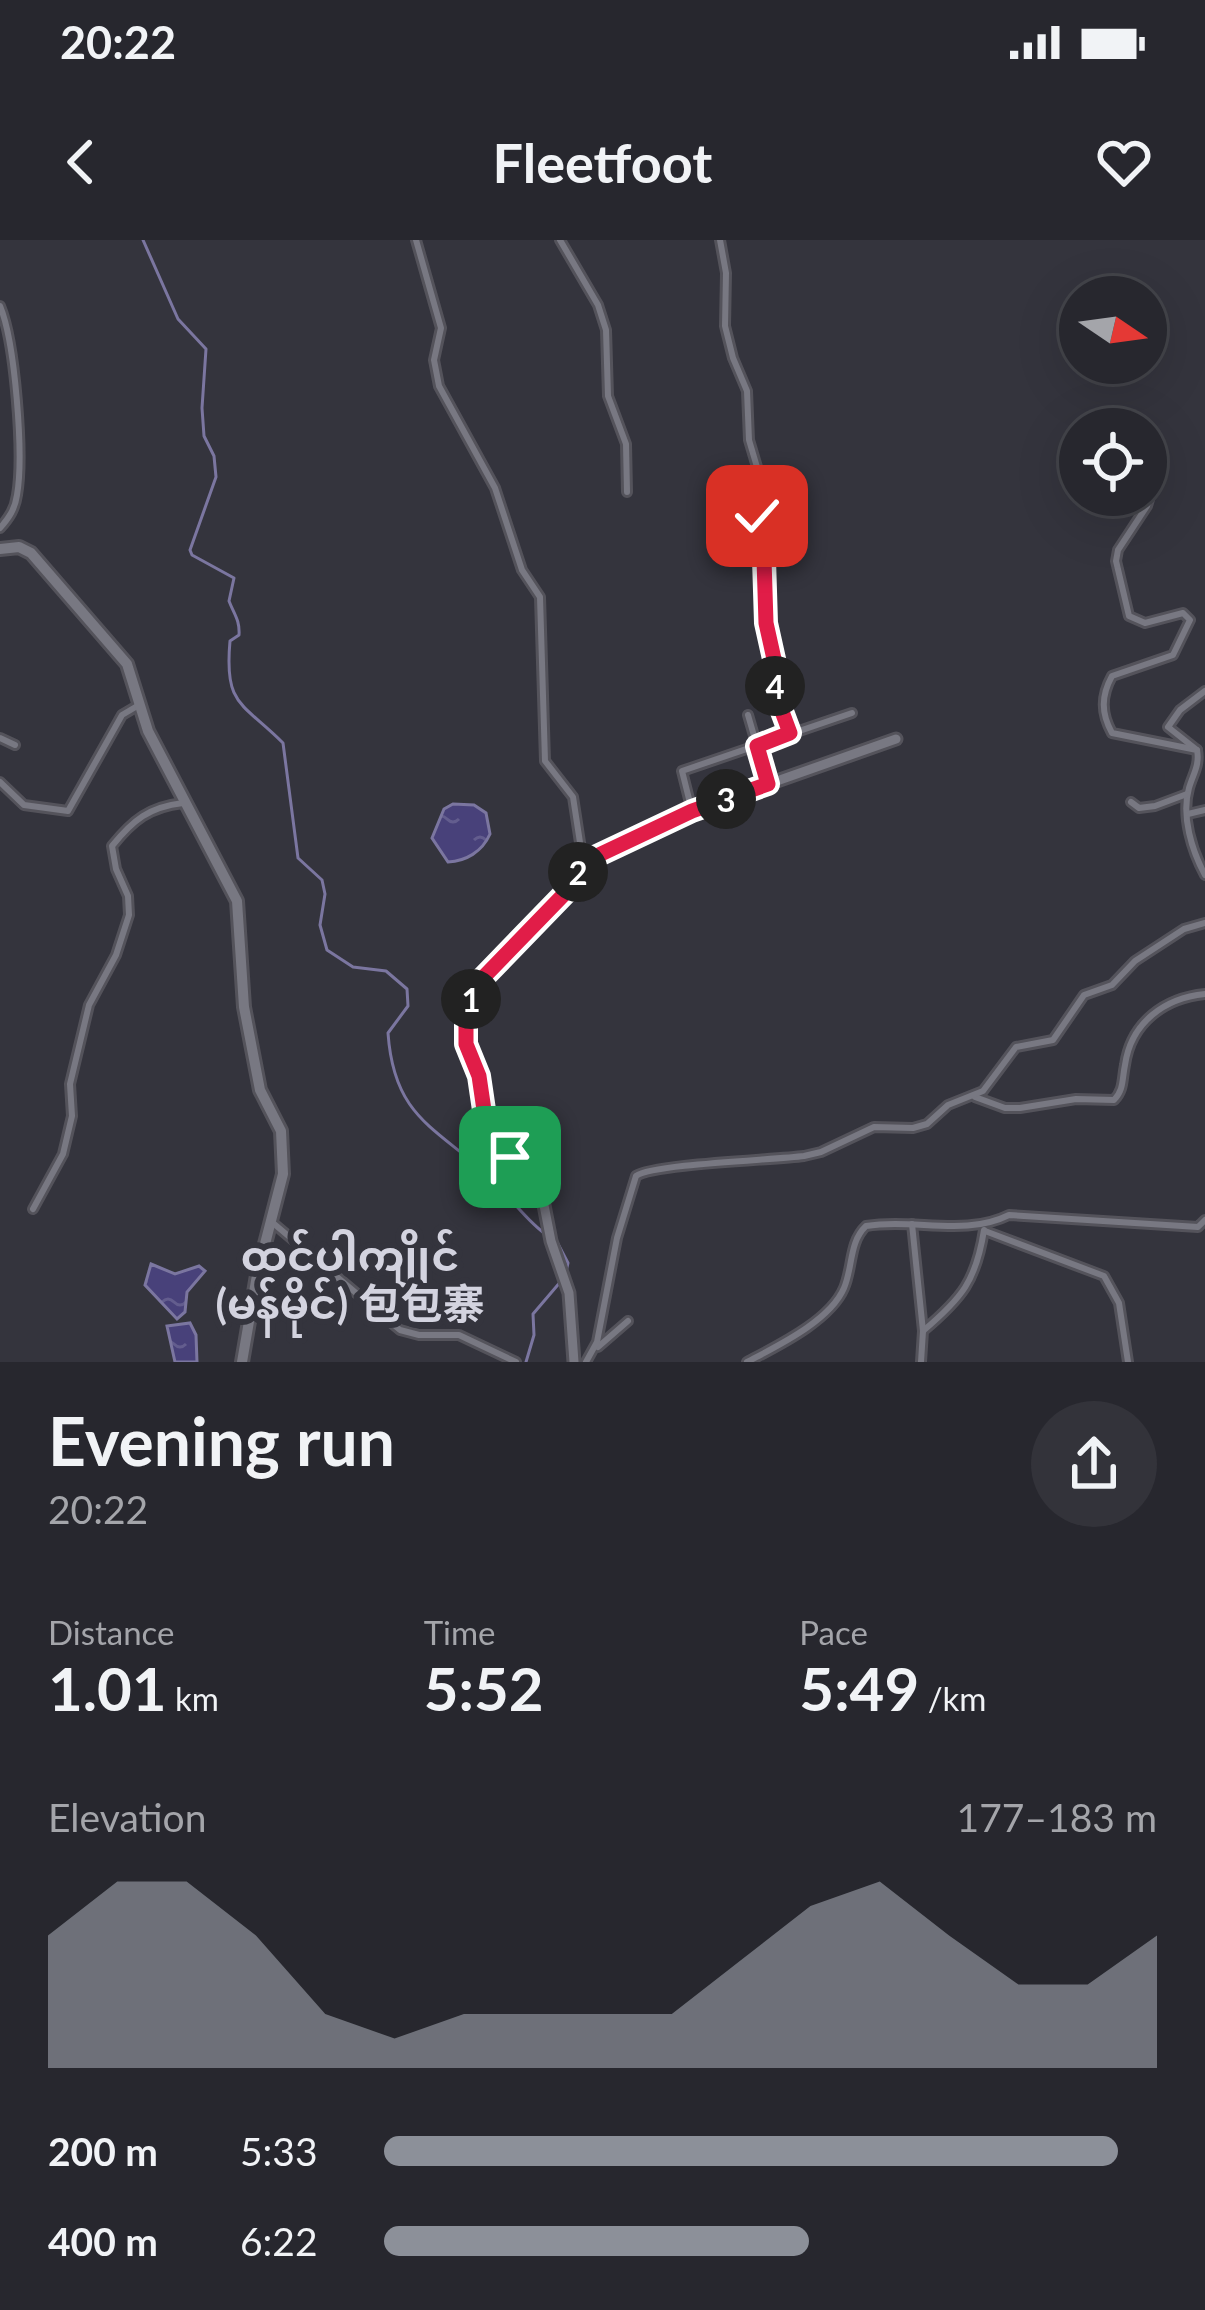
<!DOCTYPE html>
<meta charset="utf-8">
<style>
:root{--surface:#27272e;--page:#33333a;--text:#f1f3f6;--muted:#a4a5aa;--line:#43444a;--accent:#8c9099}
body{margin:0;font-family:Lato,"Noto Sans SC","Noto Sans Myanmar",sans-serif;background:var(--page);color:var(--text);height:100vh;display:flex;flex-direction:column;font-size:45px;white-space:nowrap}
*{box-sizing:border-box;margin:0}
p{font-size:39px;color:var(--muted)}
.icon{flex:none;width:66px;height:66px;fill:none;stroke:currentColor;stroke-width:2;stroke-linecap:round;stroke-linejoin:round}
.map{position:relative;height:1122px;overflow:hidden}
.side{display:flex;flex-direction:column;background:var(--surface);flex:1}
.side>*{flex:none}
.needle{width:78px;rotate:103deg}
.fabs{position:absolute;left:1059px;top:36px;display:grid;gap:24px}
.fabs a{display:grid;place-items:center;width:108px;height:108px;border-radius:50%;background:var(--surface);box-shadow:0 12px 48px #0002,0 0 0 3px var(--line);font-size:60px}
.pin{position:absolute;display:grid;place-items:center;width:102px;height:102px;color:#fff;margin:-51px;border-radius:24px;box-shadow:0 6px 18px #0006}
.km{position:absolute;width:60px;height:60px;margin:-30px;border-radius:50%;background:#222;color:#fff;font-size:33px;line-height:60px;text-align:center}
.round{display:grid;place-items:center;flex:none;width:126px;height:126px;border-radius:63px;background:var(--page)}
.head{display:flex;align-items:center;justify-content:space-between;height:204px;padding:0 48px}
h1{font-size:66px;font-weight:700;line-height:90px}
.metrics{display:grid;grid-template-columns:repeat(3,1fr);gap:18px;height:204px;padding:12px 48px}
.metrics div{display:grid;align-content:center}
.metrics b{font-size:60px;font-weight:700}
.metrics small{font-size:33px;font-weight:400}
.metrics p{font-size:33px}
.chart{height:336px;padding:24px 48px}
.chart p{display:flex;justify-content:space-between}
.chart svg{width:100%;height:216px;margin-top:12px;fill:var(--accent);opacity:.7}
ul{padding:0 48px;list-style:none;font-size:39px}
li{display:grid;grid-template-columns:192px 144px 1fr;align-items:center;height:90px}
li i{height:30px;border-radius:15px;background:var(--accent)}
.status{display:flex;justify-content:space-between;align-items:center;height:84px;padding:0 60px;background:var(--surface);direction:ltr}
.status svg{height:33px;fill:currentColor}
header{display:flex;justify-content:space-between;align-items:center;height:156px;padding:0 48px;background:var(--surface);font-size:54px;font-weight:700}
.map>svg:first-child{display:block}
.water{fill:url(#water-ripples);stroke:#7b76a0;stroke-width:3}
.lines{fill:none;stroke-linecap:round;stroke-linejoin:round}
.stream{stroke:#7b76a0;stroke-width:3}
.minor-casing{stroke:#54535b;stroke-width:12}
.tertiary-casing{stroke:#54535b;stroke-width:15}
.secondary-casing{stroke:#54535b;stroke-width:16}
.minor{stroke:#787882;stroke-width:6}
.tertiary{stroke:#787882;stroke-width:9}
.secondary{stroke:#787882;stroke-width:10}
.route-casing{stroke:#fff;stroke-width:24}
.route{stroke:#e11d48;stroke-width:15}
.labels{text-anchor:middle;stroke-width:12;stroke-linejoin:round;paint-order:stroke}
.quarter-label{font-size:42px;font-weight:bold;fill:#d3d3df;stroke:#34343d}
</style>
<div class="status"><b>20:22</b><svg viewBox="0 0 49 12"><path d="M0 12V9h3v3zM5 12V6h3v6zM10 12V3h3v9zM15 12V0h3v12zM26 1h20v11H26zM47 4h2v5h-2z"/></svg></div>
<header><svg class="icon" aria-label="back" viewBox="0 0 24 24"><path d="M15 5l-7 7 7 7"/></svg>Fleetfoot<svg class="icon" aria-label="heart" viewBox="0 0 24 24"><path d="M12 20l-8-8c-3-5 5-10 8-4 3-6 11-1 8 4z"/></svg></header>
<div class="map">
<svg width="1205" height="1122" viewBox="0 0 1205 1122">
<defs>
<pattern id="water-ripples" width="26" height="14" patternUnits="userSpaceOnUse" patternTransform="scale(3)"><rect width="26" height="14" fill="#48417a"/><path d="M2 4q2-2 4 0t4 0M15 11q2-2 4 0t4 0" fill="none" stroke="#635d8e"/></pattern>
</defs>
<rect width="100%" height="100%" fill="#34343d"/>
<g class="water">
<path d="M 453,564 L 474,565 L 486,573 L 490,594 C 482,612 466,621 448,622 L 432,598 L 444,569 Z"/>
<path d="M 151,1024 L 175,1034 L 199,1026 L 205,1031 L 187,1052 L 185,1072 L 177,1079 L 145,1045 Z"/>
<path d="M 190,1083 L 196,1095 L 197,1122 L 175,1122 L 167,1086 Z"/>
</g>
<g class="lines">
<g class="stream">
<path d="M 143,0 L 178,79 L 206,109 L 202,168 L 204,196 L 214,216 L 216,237 L 190,310 L 192,315 L 234,338 L 229,361 C 234,374 240,380 239,395 L 230,401 C 224,466 242,462 283,503 L 298,618 L 322,640 L 325,654 L 320,685 L 327,710 L 353,727 L 386,731 L 407,749 L 408,766 L 388,793 C 394,879 437,887 492,939 C 510,957 524,978 544,993"/>
<path d="M 557,1002 L 568,1023 L 566,1032"/>
<path d="M 526,1122 L 534,1095 L 533,1074 L 562,1040"/>
</g>
<defs>
<g id="minor">
<path d="M 416,0 L 441,88 L 434,120 L 439,146 L 495,248 L 522,330 L 540,357 L 545,521 L 573,557 L 583,622"/>
<path d="M 560,0 L 598,65 L 606,90 L 608,156 L 626,204 L 627,252"/>
<path d="M 720,0 L 726,33 L 725,86 L 733,118 L 747,151 L 749,200 L 757,227 L 757,276 L 764,319 L 763,359 L 776,427 L 774,450 L 790,493"/>
<path d="M 0,66 C 15,102 24,215 17,255 C 15,269 9,278 0,288"/>
<path d="M 1159,226 L 1147,266 L 1118,310 L 1116,321 L 1129,376 L 1145,383 L 1183,373 L 1190,380 L 1173,415 L 1112,436 C 1101,456 1101,473 1112,493 L 1197,510 C 1200,525 1193,534 1189,548 C 1181,576 1192,611 1205,635"/>
<path d="M 748,475 L 768,544"/>
<path d="M 0,498 L 15,505"/>
<path d="M 1197,510 L 1168,487 L 1180,470 L 1205,451"/>
<path d="M 0,542 L 24,565 L 68,571 L 122,475 L 139,465"/>
<path d="M 1131,562 L 1139,568 L 1155,566 L 1187,554"/>
<path d="M 692,571 L 682,531 L 852,473"/>
<path d="M 1188,574 L 1205,570"/>
<path d="M 975,857 L 1005,868 L 1020,868 L 1076,859 L 1114,860 C 1124,850 1122,839 1125,825 C 1131,782 1165,758 1205,754"/>
<path d="M 33,969 L 63,914 L 72,876 L 70,844 L 89,765 L 116,715 L 129,675 L 128,656 L 116,629 L 112,606 C 133,580 149,567 183,563"/>
<path d="M 273,983 L 400,1090 L 419,1095 L 459,1095 L 516,1122"/>
<path d="M 912,984 L 923,1091"/>
<path d="M 985,991 L 1104,1036 L 1119,1063 L 1128,1122"/>
<path d="M 598,1107 L 628,1081"/>
<path d="M 586,1122 L 597,1102 L 617,998 L 636,936 C 653,924 772,920 804,916 L 821,912 L 874,887 L 913,888 L 927,884 L 948,865 L 983,851 L 1016,807 L 1053,800 L 1084,755 L 1112,745 L 1135,721 L 1184,689 L 1205,683"/>
<path d="M 747,1122 C 777,1106 830,1081 844,1048 C 853,1027 849,1002 866,986 C 914,978 965,997 1009,975 L 1198,987 L 1205,980"/>
<path d="M 921,1122 L 923,1091 C 962,1058 976,1041 984,990"/>
</g>
<path id="tertiary" d="M 574,1122 L 569,1053 L 551,1001 L 542,955 L 522,939 L 485,870 L 479,836 L 467,804 L 466,771 L 478,743 L 571,646 L 583,622 L 692,571 L 896,499"/>
<path id="secondary" d="M 0,309 L 19,307 L 31,313 L 127,424 L 148,491 L 237,661 L 244,767 L 260,850 L 281,891 L 283,934 L 257,1035 L 242,1122"/>
</defs>
<use href="#minor" class="minor-casing"/>
<use href="#tertiary" class="tertiary-casing"/>
<use href="#secondary" class="secondary-casing"/>
<use href="#minor" class="minor"/>
<use href="#tertiary" class="tertiary"/>
<use href="#secondary" class="secondary"/>
</g>
<g class="lines">
<defs>
<path id="route" d="M 510,917 L 484,870 L 479,836 L 466,804 L 466,771 L 478,743 L 572,646 L 584,622 L 692,571 L 768,544 L 757,506 L 790,493 L 774,450 L 776,428 L 766,383 L 764,319 L 757,276"/>
</defs>
<use href="#route" class="route-casing"/>
<use href="#route" class="route"/>
</g>
<g class="labels">
<g class="quarter-label">
<text x="350" y="1031">ထင်ပါကျိုင်<tspan x="350" dy="48">(မန်မိုင်) 包包寨</tspan></text>
</g>
</g>
</svg>
<div class="fabs">
<a><svg class="needle" viewBox="-14 -14 28 28"><path d="M0-13l5 13h-10z" fill="#e53935"/><path d="M0 13l5-13h-10z" fill="#a4a5aa"/></svg></a>
<a><svg class="icon" aria-label="locate" viewBox="0 0 24 24"><circle cx="12" cy="12" r="6"/><path d="M12 2v4M12 18v4M2 12h4M18 12h4"/></svg></a>
</div>
<div class="pin" style="left:510px;top:917px;background:#1e9e55"><svg class="icon" aria-label="arrive" viewBox="0 0 24 24"><path d="M6 21V4h12l-3 4 3 4H6"/></svg></div>
<div class="pin" style="left:757px;top:276px;background:#d93025"><svg class="icon" aria-label="check" viewBox="0 0 24 24"><path d="M5 12l5 5 9-10"/></svg></div>
<b class="km" style="left:471px;top:759px">1</b>
<b class="km" style="left:578px;top:632px">2</b>
<b class="km" style="left:726px;top:559px">3</b>
<b class="km" style="left:775px;top:446px">4</b>
</div>
<section class="side">
<div class="head"><div><h1>Evening run</h1><p>20:22</p></div><a class="round"><svg class="icon" aria-label="share" viewBox="0 0 24 24"><path d="M12 15V3M7 8l5-5 5 5M5 13v7h14v-7"/></svg></a></div>
<div class="metrics">
<div><p>Distance</p><b>1.01<small> km</small></b></div>
<div><p>Time</p><b>5:52</b></div>
<div><p>Pace</p><b>5:49<small> /km</small></b></div>
</div>
<div class="chart"><p><span>Elevation</span>177–183 m</p>
<svg viewBox="0 0 160 44" preserveAspectRatio="none"><path d="M0 44V17L10 6L20 6L30 17L40 33L50 38L60 33L70 33L80 33L90 33L100 22L110 11L120 6L130 17L140 27L150 27L160 17V44z"/></svg>
</div>
<ul>
<li><b>200 m</b>5:33<i style="width:95%"></i></li>
<li><b>400 m</b>6:22<i style="width:55%"></i></li>
</ul>
</section>
